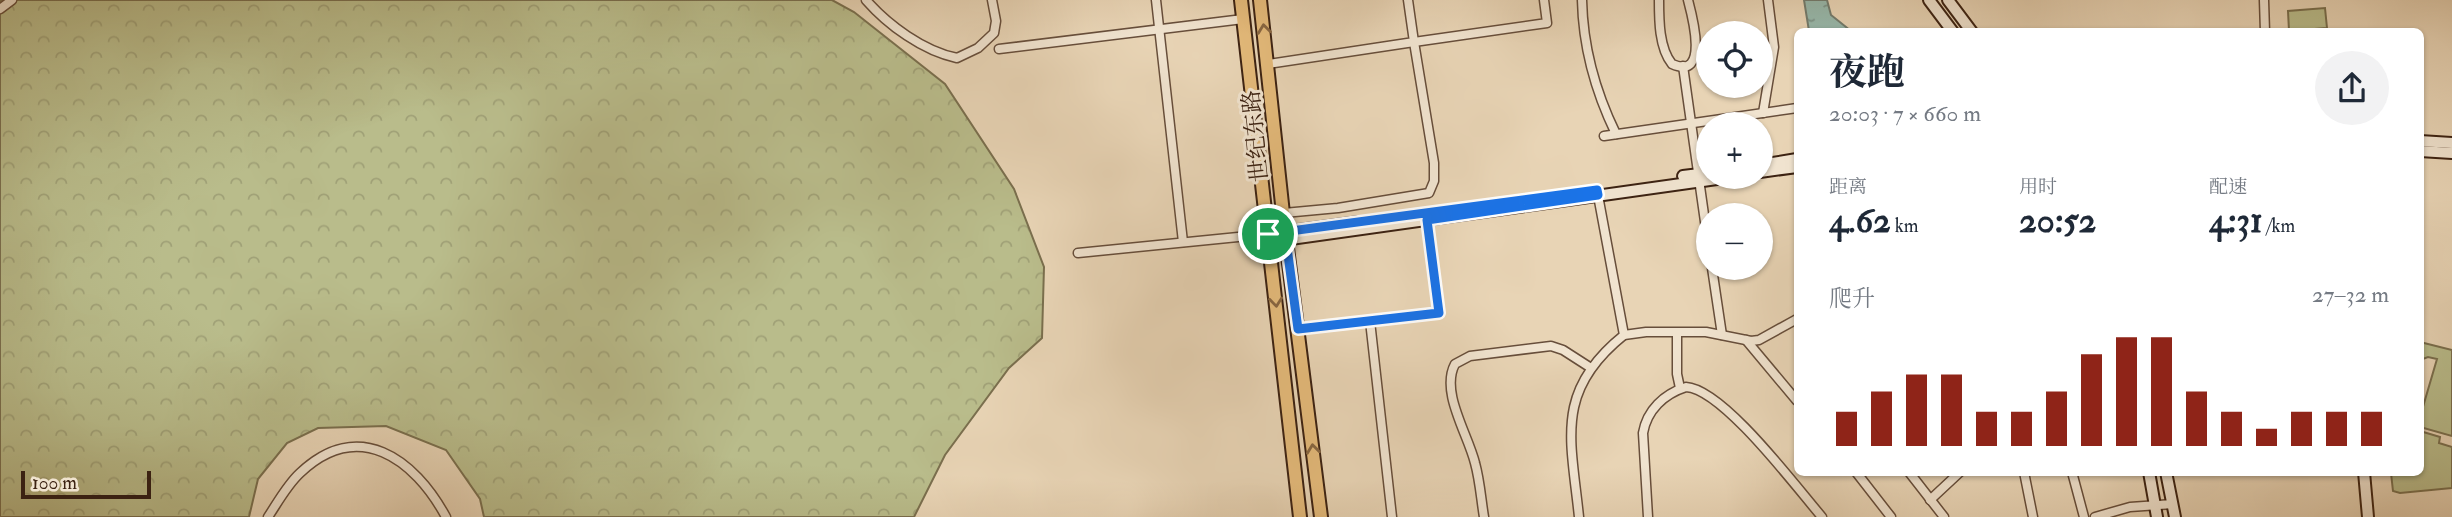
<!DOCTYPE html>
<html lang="zh">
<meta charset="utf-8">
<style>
:root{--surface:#fff;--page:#f2f2f3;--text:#1f2937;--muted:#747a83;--accent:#8f2418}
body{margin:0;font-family:"IM FELL Double Pica","Noto Serif SC",serif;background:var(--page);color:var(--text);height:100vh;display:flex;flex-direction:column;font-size:26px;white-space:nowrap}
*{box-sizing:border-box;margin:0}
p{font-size:23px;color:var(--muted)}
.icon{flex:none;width:38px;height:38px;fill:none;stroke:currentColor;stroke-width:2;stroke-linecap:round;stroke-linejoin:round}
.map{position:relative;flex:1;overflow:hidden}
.side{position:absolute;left:1794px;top:28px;width:630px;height:448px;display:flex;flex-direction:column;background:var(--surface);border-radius:10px;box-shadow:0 2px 5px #0004}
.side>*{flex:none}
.buttons{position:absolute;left:1696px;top:21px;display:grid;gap:14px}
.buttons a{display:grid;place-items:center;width:77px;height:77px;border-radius:50%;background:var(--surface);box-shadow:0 2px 5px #0004;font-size:35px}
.scale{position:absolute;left:21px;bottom:18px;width:130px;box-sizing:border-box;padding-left:7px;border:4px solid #3c2212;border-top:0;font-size:19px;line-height:24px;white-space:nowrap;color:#3c2212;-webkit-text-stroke:5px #f0e3cf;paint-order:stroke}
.pin{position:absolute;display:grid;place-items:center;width:60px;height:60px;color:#fff;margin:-30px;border:4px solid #fff;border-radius:50%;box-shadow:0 2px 7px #0007}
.round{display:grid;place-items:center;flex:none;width:74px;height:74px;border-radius:37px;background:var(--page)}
.headline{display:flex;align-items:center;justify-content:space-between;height:119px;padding:0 35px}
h1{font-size:38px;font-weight:700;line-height:52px}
.metrics{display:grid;grid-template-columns:repeat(3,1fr);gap:10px;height:119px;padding:7px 35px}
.metrics div{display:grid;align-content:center}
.metrics b{font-size:35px;font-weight:700}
.metrics small{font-size:19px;font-weight:400}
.metrics p{font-size:19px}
.chart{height:196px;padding:14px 35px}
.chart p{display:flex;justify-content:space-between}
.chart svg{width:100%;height:126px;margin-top:7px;stroke:var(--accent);stroke-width:6}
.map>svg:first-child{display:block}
.green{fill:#b9bc8b;stroke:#7a6f4e;stroke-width:2}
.forest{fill:url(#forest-crowns);stroke:#7a6f4e;stroke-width:2}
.water{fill:url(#water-ripples);stroke:#737c6e;stroke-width:2}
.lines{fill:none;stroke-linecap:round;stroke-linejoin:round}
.street-casing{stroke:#674e3b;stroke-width:11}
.secondary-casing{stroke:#3c2212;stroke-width:14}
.primary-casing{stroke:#3c2212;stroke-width:16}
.street{stroke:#f0e3cf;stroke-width:8}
.secondary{stroke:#f0e3cf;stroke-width:10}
.primary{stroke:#e4ba7a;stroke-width:12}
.oneway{stroke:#886641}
.route-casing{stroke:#fff;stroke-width:14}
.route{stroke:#1a73e8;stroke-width:9}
.labels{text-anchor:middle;stroke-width:6;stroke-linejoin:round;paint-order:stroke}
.street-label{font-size:23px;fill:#3c2212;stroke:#f0e3cf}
</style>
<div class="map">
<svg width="2452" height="517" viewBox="0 0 2452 517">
<defs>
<pattern id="forest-crowns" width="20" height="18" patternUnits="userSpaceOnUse" patternTransform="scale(1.75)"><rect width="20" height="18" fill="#b9bc8b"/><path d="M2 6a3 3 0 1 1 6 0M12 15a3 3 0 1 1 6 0" fill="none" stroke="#a0a177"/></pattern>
<pattern id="water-ripples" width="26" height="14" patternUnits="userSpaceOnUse" patternTransform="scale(1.75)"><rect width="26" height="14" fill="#97b8ab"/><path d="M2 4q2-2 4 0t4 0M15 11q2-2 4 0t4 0" fill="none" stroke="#7c958a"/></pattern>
</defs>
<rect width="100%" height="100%" fill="#e8d4b5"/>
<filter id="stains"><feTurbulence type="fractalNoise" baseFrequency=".00286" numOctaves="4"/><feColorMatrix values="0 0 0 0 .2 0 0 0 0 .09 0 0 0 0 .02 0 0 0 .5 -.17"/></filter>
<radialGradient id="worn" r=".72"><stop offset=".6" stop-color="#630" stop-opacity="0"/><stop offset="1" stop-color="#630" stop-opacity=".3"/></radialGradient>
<g class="green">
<path d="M 2325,8 L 2327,28 L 2289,31 L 2288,11 Z"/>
<path d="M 2420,342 L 2452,350 L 2452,436 L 2420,427 L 2420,417 L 2437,359 L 2428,357 L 2420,360 Z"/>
<path d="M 2420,431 L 2440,437 L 2439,443 L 2452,447 L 2452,488 L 2400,493 L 2393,491 L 2391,473 L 2420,472 Z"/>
</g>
<path class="forest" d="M 0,0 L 832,0 L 854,12 L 945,84 L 1014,189 L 1044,267 L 1042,338 L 1009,368 L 945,455 L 914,517 L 484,517 L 480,499 L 446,450 L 386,426 L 318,428 L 287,443 L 258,479 L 249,517 L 0,517 Z"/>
<path class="water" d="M 1804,0 L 1827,0 L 1831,15 L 1851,31 L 1809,31 Z"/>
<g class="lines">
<defs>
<g id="street">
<path d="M 866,0 C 888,25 923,51 957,58 L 978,48 L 994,33 L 996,21 L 992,0"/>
<path d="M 1156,0 L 1183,242"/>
<path d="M 1582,0 C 1583,48 1595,91 1616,134"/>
<path d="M 1659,0 C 1659,20 1659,48 1672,64 C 1710,81 1692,15 1688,0"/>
<path d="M 2264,0 L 2265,32"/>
<path d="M 0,9 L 12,0"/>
<path d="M 999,49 L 1243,19"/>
<path d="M 1268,64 L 1414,42 L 1408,0"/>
<path d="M 1683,66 L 1708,243"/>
<path d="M 1763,113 L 1774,47 L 1768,0"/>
<path d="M 1604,136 L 1797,108"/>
<path d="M 1284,213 L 1338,208 L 1429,193 L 1434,181 L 1434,163 L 1414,42 L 1547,23 L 1544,0"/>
<path d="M 1078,253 L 1268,234"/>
<path d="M 1712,268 L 1722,335"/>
<path d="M 1370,321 L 1392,517"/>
<path d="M 1298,329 L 1439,313 L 1426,214"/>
<path d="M 1677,333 L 1677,374 L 1680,388"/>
<path d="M 1624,335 L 1646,332 L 1706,332 L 1751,341 L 1759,340 L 1797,319"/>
<path d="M 1746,340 L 1797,401"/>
<path d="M 1856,472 L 1891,517"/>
<path d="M 1909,472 L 1944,517"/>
<path d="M 2024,472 L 2033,517"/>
<path d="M 2072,472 L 2084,517"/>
<path d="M 1930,500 L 1960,472"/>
<path d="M 268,517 C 278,502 287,485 300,473 C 358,418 414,458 446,517"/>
<path d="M 1484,517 C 1481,499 1480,481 1475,463 C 1468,434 1440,392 1455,364 L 1470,356 L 1551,346 L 1563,350 L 1591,368"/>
<path d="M 1579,517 C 1571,439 1554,391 1624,335 L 1597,190"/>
<path d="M 1648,517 L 1643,433 C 1647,410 1664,394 1686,387 C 1723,389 1796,487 1822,517"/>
<path d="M 2095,517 L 2130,507 L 2173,504"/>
</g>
<g id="secondary">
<path d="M 1929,0 L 1953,32"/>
<path d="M 1948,0 L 1972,32"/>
<path d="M 2420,141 L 2452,143"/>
<path d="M 2420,151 L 2452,153"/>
<path d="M 1760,165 L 1797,159"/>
<path d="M 1760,172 L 1797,167"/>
<path d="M 1683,176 L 1708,173"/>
<path d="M 1268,234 L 1359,222"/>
<path d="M 1269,242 L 1731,177"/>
<path d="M 2149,472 L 2157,517"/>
<path d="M 2166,472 L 2175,517"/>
<path d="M 2364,472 L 2368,517"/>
</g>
<g id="primary">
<path d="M 1241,0 L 1300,517"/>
<path d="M 1260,0 L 1285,232 L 1321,517"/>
</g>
</defs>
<use href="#street" class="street-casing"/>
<use href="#secondary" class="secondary-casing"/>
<use href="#primary" class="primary-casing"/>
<use href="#street" class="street"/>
<use href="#secondary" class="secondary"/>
<use href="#primary" class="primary"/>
</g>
<defs><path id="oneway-chevron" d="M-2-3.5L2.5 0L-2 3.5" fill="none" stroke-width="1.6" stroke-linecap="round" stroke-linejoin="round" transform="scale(1.75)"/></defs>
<g class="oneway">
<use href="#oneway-chevron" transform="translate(1264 29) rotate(-97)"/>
<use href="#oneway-chevron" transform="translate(1276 302) rotate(84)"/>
<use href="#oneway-chevron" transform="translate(1313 449) rotate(-97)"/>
</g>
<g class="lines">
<defs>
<path id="route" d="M 1597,190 L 1598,195 L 1427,220 L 1439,313 L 1298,329 L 1286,240 L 1269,242 L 1268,234 Z"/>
</defs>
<use href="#route" class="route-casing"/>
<use href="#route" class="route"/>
</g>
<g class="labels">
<g class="street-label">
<text transform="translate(1255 136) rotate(-96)" y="8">世纪东路</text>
</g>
</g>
<rect width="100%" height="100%" filter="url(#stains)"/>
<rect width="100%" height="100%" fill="url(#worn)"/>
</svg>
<div class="buttons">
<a><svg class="icon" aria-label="locate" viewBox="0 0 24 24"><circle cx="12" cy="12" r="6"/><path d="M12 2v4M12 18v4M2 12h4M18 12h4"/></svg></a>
<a>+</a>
<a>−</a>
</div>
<div class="scale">100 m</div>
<div class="pin" style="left:1268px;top:234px;background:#1e9e55"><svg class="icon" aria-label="arrive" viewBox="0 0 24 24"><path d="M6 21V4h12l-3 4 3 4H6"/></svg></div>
<section class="side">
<div class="headline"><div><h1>夜跑</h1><p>20:03 · 7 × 660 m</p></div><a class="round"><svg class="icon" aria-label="share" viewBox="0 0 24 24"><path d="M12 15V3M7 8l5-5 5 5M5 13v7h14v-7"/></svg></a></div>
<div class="metrics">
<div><p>距离</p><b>4.62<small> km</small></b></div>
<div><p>用时</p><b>20:52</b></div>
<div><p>配速</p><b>4:31<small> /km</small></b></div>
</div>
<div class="chart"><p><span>爬升</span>27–32 m</p>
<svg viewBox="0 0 160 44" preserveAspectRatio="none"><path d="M5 44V32M15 44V25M25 44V19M35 44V19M45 44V32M55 44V32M65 44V25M75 44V12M85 44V6M95 44V6M105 44V25M115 44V32M125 44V38M135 44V32M145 44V32M155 44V32"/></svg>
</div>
</section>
</div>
